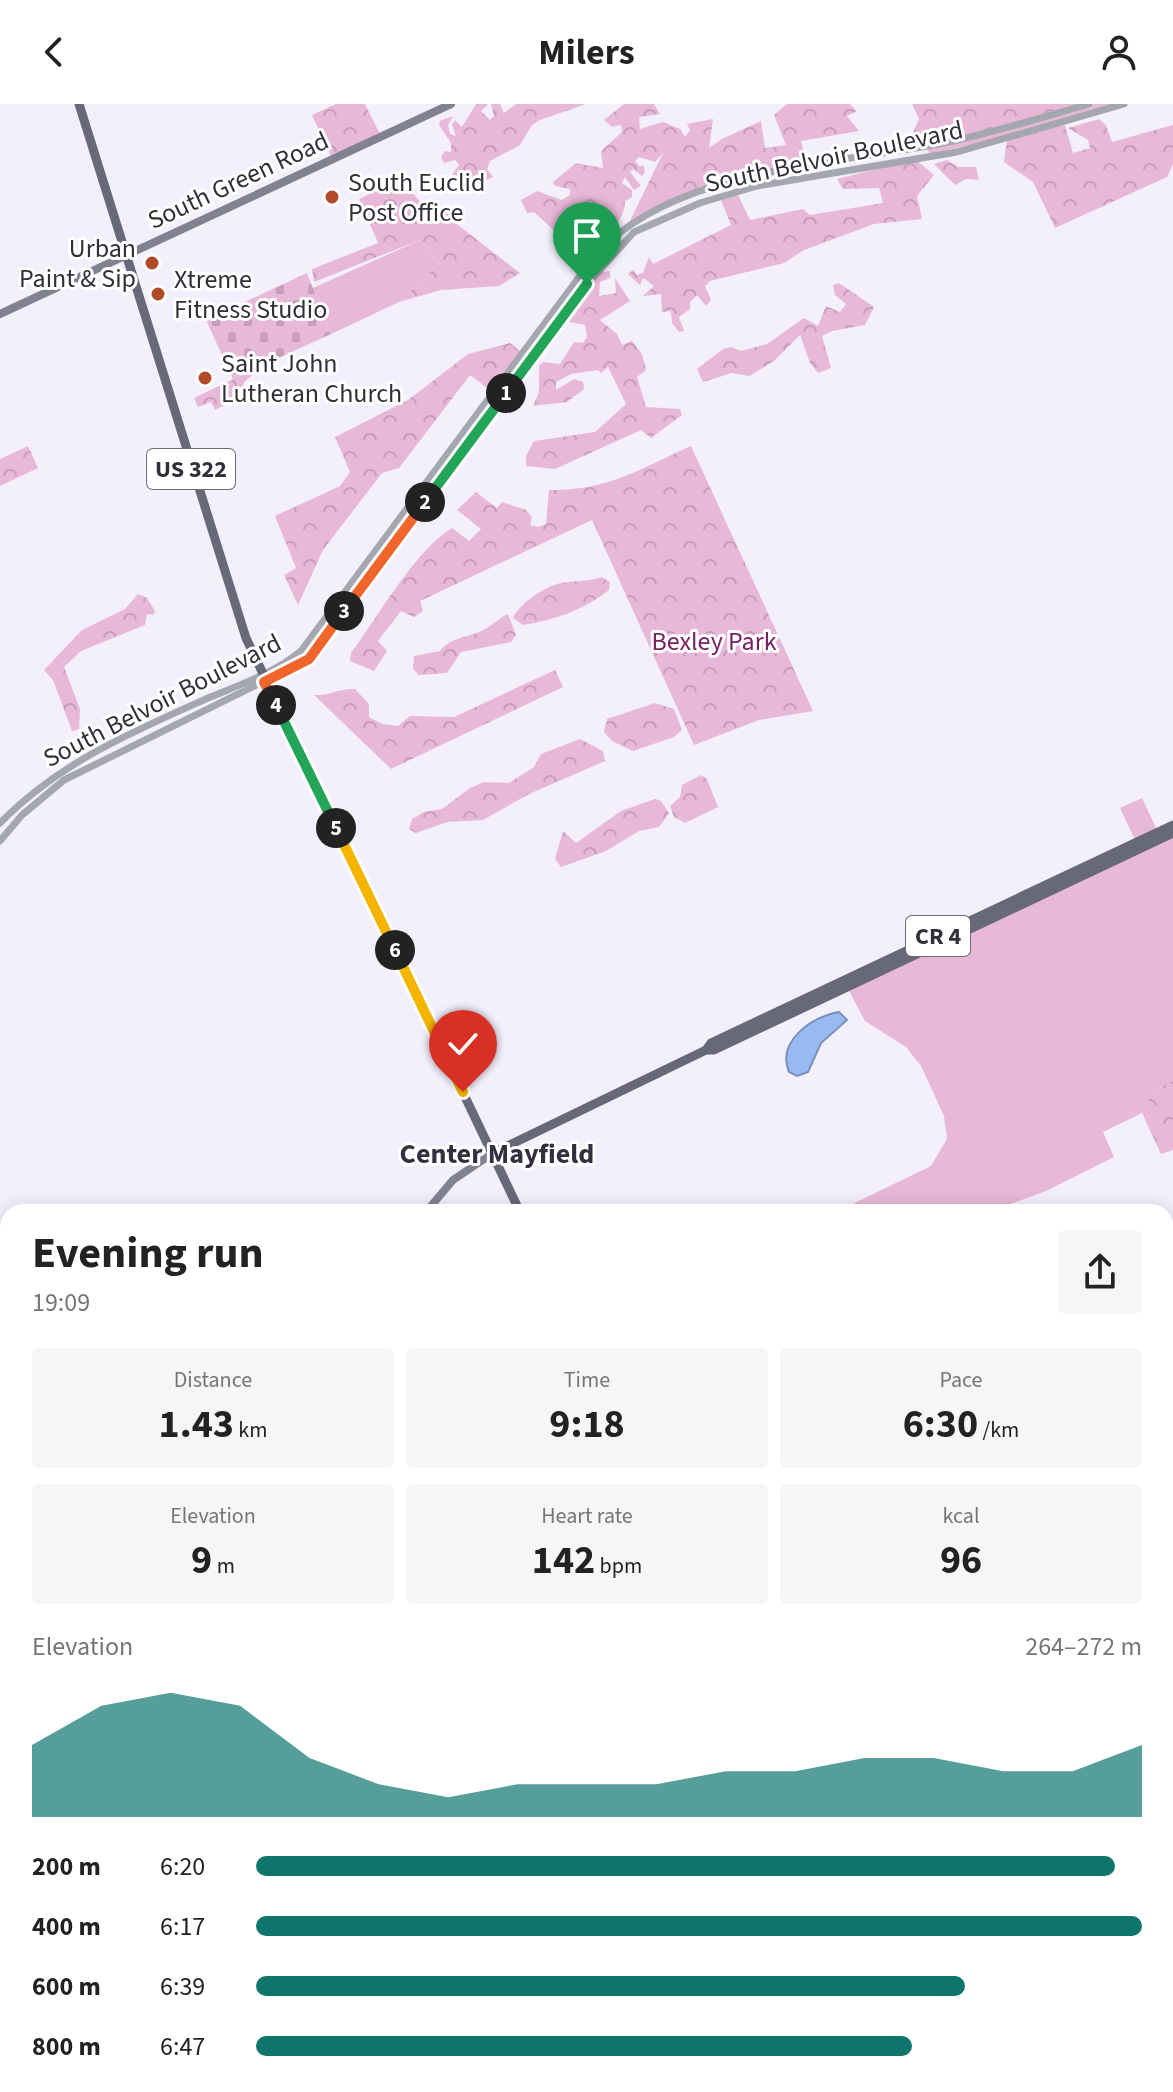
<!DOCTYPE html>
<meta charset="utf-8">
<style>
:root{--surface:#fff;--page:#f6f6f6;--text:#222;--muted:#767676;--accent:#0f766e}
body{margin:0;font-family:"Source Sans 3",sans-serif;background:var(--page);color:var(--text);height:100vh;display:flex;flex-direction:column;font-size:30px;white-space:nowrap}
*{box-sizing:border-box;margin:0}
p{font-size:26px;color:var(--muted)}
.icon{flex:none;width:44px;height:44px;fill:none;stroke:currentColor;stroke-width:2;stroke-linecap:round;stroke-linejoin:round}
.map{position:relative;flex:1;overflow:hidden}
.details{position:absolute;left:0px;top:1100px;width:1174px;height:888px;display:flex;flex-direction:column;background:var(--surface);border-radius:24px 24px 0 0;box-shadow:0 4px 20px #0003}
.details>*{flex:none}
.pin{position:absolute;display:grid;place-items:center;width:68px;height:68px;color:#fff;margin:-82px -34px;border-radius:50% 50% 50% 0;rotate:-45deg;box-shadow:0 0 8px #0007}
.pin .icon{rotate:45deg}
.km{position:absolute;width:40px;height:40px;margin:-20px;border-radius:50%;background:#222;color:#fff;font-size:22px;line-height:40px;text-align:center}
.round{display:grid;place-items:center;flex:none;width:84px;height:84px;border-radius:8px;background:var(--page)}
.summary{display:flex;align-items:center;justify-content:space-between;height:136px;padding:0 32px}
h1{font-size:44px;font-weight:700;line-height:60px}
.figures{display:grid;grid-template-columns:repeat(3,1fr);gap:12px;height:136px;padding:8px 32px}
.figures div{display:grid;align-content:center;border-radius:8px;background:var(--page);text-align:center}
.figures b{font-size:40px;font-weight:700}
.figures small{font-size:22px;font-weight:400}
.figures p{font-size:22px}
.chart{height:224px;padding:16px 32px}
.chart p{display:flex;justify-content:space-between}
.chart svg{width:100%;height:144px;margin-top:8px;fill:var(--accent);opacity:.7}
ul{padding:0 32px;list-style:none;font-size:26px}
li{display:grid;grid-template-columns:128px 96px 1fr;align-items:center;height:60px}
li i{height:20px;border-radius:10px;background:var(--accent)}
header{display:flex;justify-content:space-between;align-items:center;height:104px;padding:0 32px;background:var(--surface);font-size:36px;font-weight:700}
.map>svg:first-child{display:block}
.green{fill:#e8b8d8}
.forest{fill:url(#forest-crowns)}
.cemetery{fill:url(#cemetery-stones)}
.water{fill:#98baf3;stroke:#7990bb;stroke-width:2}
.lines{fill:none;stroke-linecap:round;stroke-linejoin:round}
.tertiary{stroke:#a5a7b0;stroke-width:7}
.secondary{stroke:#818290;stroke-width:8}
.primary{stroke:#676979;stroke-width:9}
.split-1-casing{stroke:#fff;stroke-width:16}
.split-2-casing{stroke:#fff;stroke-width:16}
.split-3-casing{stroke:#fff;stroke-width:16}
.split-4-casing{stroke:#fff;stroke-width:16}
.split-5-casing{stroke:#fff;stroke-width:16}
.split-6-casing{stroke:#fff;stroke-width:16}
.split-7-casing{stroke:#fff;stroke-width:16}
.split-1{stroke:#22a559;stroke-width:10}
.split-2{stroke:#22a559;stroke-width:10}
.split-3{stroke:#f0652b;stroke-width:10}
.split-4{stroke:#f0652b;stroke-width:10}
.split-5{stroke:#22a559;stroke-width:10}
.split-6{stroke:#f5b400;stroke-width:10}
.split-7{stroke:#f5b400;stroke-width:10}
.poi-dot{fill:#b24a28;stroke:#fff;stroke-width:3}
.labels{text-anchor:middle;stroke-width:6;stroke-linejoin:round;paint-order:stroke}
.shield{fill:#fff;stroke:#6f6d73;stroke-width:2}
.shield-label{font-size:24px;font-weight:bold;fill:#312f37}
.street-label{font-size:26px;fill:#312f37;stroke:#fff}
.poi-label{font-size:26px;fill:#312f37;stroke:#fff;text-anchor:start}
.park-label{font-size:26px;fill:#782163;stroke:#fff}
.neighbourhood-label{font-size:28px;font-weight:bold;fill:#342e3f;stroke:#fff}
</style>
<header><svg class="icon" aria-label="back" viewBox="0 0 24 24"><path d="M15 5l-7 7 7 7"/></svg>Milers<svg class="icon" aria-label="person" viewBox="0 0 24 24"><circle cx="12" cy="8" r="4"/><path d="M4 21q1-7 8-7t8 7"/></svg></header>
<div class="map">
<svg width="1173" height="1988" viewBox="0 0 1173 1988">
<defs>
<pattern id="forest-crowns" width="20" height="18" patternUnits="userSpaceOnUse" patternTransform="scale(2)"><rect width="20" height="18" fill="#e8b8d8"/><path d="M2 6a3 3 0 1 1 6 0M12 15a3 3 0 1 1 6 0" fill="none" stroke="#c79eba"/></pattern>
<pattern id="cemetery-stones" width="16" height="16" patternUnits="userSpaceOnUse" patternTransform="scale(2)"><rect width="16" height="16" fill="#e8b8d8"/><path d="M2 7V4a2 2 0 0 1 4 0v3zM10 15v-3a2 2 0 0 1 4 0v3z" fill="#c79eba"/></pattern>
</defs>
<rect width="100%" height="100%" fill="#f3effc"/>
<g class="green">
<path d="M 1095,0 L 1115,0 L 999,35 L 929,50 L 928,45 Z"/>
<path d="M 420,136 L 439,159 L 399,198 L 331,230 L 313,184 Z"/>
<path d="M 1142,694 L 1157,726 L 1135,736 L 1120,704 Z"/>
<path d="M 1173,729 L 1173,977 L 1155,985 L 1142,1009 L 1103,1028 L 1114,1053 L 1046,1087 L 989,1108 L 836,1108 L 931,1062 L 947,1035 L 944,1012 L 921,962 L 906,943 L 865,917 L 847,883 Z"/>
</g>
<g class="forest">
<path d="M 336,0 L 365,0 L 381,32 L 332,54 L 312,11 Z"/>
<path d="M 476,0 L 488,0 L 481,7 L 490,16 L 494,12 L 491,0 L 500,0 L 504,9 L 516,0 L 586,0 L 540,16 L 532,21 L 520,41 L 490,57 L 487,65 L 493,73 L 484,77 L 452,71 L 459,61 L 455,56 L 444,59 L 441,53 L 445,47 L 451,48 L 451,39 L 439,21 L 440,17 L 453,12 L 448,21 L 450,30 L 456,32 L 452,20 L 455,16 L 462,23 Z"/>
<path d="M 624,0 L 654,0 L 660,10 L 639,13 L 640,25 L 663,18 L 680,25 L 685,33 L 690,26 L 687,20 L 713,15 L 709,44 L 722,35 L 761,17 L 765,44 L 786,41 L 774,11 L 787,0 L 850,0 L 857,7 L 847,12 L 859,27 L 801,37 L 808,64 L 705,86 L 629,119 L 663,49 L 655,58 L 639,53 L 635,57 L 639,62 L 644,62 L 645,68 L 642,72 L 633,65 L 630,68 L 641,82 L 634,86 L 625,73 L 622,79 L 632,86 L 632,93 L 625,97 C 625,111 617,123 604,127 L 596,120 L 588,126 L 594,135 L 583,130 L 570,145 L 562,143 L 557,129 L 534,108 L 527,109 L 521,96 L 537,87 L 562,96 L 570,91 L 570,85 L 555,82 L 553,78 L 576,59 L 603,64 L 601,47 L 622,28 L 621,21 L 612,23 L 604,16 Z"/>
<path d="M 912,0 L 1089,0 L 905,47 L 919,15 Z"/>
<path d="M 1099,15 L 1106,21 L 1112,38 L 1173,21 L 1173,60 L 1167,73 L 1055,124 L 1033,78 L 1004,58 L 1007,35 L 1064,18 L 1073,49 L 1090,44 L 1088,36 L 1068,24 Z"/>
<path d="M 915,55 L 934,71 L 917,92 L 922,115 L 874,120 L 804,146 L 784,159 L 710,177 L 705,182 L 711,196 L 706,202 L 697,191 L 690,198 L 690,205 L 679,213 L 684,227 L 679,228 L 672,219 L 671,207 L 662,208 L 661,190 L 643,192 L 654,182 L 643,174 L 640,181 L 628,170 L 633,166 L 637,171 L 643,169 L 649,153 L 653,160 L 731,121 L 721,96 L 738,91 L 750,116 L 803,105 L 810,111 L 883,99 L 879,84 L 843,85 L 837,75 Z"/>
<path d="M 947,56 L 958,63 L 976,63 L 979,76 L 966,75 L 955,81 L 934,60 Z"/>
<path d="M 400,75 L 432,111 L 448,104 L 458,121 L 520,169 L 499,182 L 441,186 L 399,198 L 439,159 L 420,136 L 314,178 L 312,165 L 378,139 L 359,95 Z"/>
<path d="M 610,167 L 610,174 L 600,178 L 599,192 L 616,189 L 615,174 L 630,197 L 600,216 L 617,230 L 622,241 L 632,237 L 642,250 L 646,266 L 637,273 L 646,303 L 680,305 L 682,311 L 651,334 L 641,326 L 555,365 L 526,362 L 526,352 L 534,337 L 595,328 L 626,300 L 608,263 L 601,269 L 598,266 L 571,270 L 556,278 L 556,286 L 574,275 L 583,278 L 584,285 L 567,298 L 533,302 L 539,288 L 539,262 L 543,258 L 560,260 L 574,238 L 583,239 L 587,233 L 585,221 L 569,218 L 599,168 Z"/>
<path d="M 839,179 L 874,203 L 865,221 L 832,227 L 822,232 L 831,264 L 818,269 L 810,259 L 800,231 L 774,257 L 749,272 L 732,269 L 703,278 L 697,265 L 723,245 L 731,243 L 741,247 L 767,240 L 804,214 L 818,222 L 826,202 L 840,208 L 846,200 L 835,191 L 833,181 Z"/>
<path d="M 510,239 L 523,249 L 494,289 L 470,271 L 399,364 L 382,369 L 323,446 L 298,501 L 284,471 L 296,464 L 275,412 L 340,382 L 350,368 L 335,333 L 408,296 L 468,250 Z"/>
<path d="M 271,257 L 245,277 L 235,295 L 215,306 L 211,298 L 198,303 L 194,294 Z"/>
<path d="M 28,342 L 38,364 L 0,382 L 0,355 Z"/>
<path d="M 691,342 L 813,607 L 759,616 L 694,641 L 592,416 L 420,497 L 423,507 L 414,513 L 401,507 L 378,537 L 387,547 L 374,567 L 350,557 L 351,549 C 377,514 416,445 452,424 L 469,437 L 481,425 L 457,406 L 476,388 L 497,404 L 502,398 L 526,406 L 532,413 L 530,421 L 538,423 L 546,420 L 549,386 C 606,387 638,366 691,342 Z"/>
<path d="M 601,473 L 610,478 L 609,486 C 584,506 554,516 523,521 L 513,514 C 518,501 543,484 557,480 C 572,476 586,479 601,473 Z"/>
<path d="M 138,490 L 147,494 L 155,507 L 154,511 L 147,510 L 145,521 L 81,547 L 64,563 L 80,605 L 79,625 L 72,627 L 53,576 L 44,566 L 82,526 L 125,505 Z"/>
<path d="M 508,510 L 516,531 L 511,538 L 461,548 L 447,569 L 419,571 L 413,565 L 414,552 L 440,547 C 451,532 471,534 487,524 C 494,520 499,514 508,510 Z"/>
<path d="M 555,566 L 563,583 L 391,665 L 314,591 C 329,592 339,584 355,585 L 369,600 L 369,613 L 382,620 L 398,622 L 410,612 L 454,613 Z"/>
<path d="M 655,599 L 674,605 L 682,626 L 674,633 L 633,647 L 612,637 L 604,628 L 607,615 Z"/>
<path d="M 580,635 L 603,647 L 605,657 L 529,690 L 483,716 L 447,718 L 416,729 L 409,725 L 412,715 L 424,708 L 442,705 L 470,684 L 484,678 L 509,679 L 534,663 L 541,650 Z"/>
<path d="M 701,671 L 707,675 L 718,703 L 685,719 L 674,713 L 670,702 L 680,693 L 682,681 Z"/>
<path d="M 655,695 L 661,697 L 669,709 L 659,723 L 639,727 L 606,747 L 561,763 L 555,755 L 563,727 L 576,739 L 621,707 Z"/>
<path d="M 1173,977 L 1173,1046 L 1161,1050 L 1142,1009 L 1155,985 Z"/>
<path d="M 1173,1346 L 1173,1449 L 1166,1448 L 1166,1348 Z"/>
<path d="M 519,1980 L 616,1980 L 617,1988 L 545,1988 L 518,1983 Z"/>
</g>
<path class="cemetery" d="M 307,169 L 331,230 L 233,275 L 206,216 Z"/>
<path class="water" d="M 839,908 L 847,916 L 821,939 L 808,968 L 797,972 L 789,968 C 776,937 813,912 839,908 Z"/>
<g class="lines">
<g class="tertiary">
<path d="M 0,719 C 60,658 132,628 208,594 C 239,581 275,569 301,547 L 594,153 C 673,62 841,61 953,37 C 999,27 1044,13 1089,0"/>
<path d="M 0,737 L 22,711 L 64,676 L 309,555 L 587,180 L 634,128 L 700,99 L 757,82 L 957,48 L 1124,0"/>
</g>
<g class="secondary">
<path d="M 0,210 L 451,0"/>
<path d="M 426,1108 L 453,1076 L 493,1049"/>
<path d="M 0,1578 L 8,1570"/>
<path d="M 0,1716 L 8,1721"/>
<path d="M 0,1725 L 8,1731"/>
<path d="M 1166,1941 L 1173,1938"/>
<path d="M 133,1980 L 136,1988"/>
<path d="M 144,1980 L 148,1988"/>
<path d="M 1066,1988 L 1083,1980"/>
</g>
<g class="primary">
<path d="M 79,0 L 246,534 L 520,1108"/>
<path d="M 706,946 L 711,939 L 1173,721"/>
<path d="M 493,1049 L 706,946 L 714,946 L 1173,729"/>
<path d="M 950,1980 L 954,1988"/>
</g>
</g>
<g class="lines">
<defs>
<path id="split-1" d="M 506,289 L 587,180"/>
<path id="split-2" d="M 425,398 L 506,289"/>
<path id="split-3" d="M 344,507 L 425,398"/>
<path id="split-4" d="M 276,601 L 264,578 L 309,555 L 344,507"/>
<path id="split-5" d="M 276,601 L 336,724"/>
<path id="split-6" d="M 336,724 L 395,846"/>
<path id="split-7" d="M 395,846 L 463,988"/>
</defs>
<use href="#split-1" class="split-1-casing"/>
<use href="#split-2" class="split-2-casing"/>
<use href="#split-3" class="split-3-casing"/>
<use href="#split-4" class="split-4-casing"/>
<use href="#split-5" class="split-5-casing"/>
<use href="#split-6" class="split-6-casing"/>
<use href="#split-7" class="split-7-casing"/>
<use href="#split-1" class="split-1"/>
<use href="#split-2" class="split-2"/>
<use href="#split-3" class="split-3"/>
<use href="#split-4" class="split-4"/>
<use href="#split-5" class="split-5"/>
<use href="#split-6" class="split-6"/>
<use href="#split-7" class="split-7"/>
</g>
<g class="poi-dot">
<circle cx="332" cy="93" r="8"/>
<circle cx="152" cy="159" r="8"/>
<circle cx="158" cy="190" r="8"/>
<circle cx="205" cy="274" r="8"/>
</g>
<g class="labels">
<g class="shield">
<rect x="147" y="345" width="88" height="40" rx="6"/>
<rect x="906" y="812" width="64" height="40" rx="6"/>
</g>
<g class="shield-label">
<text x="191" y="373">US 322</text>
<text x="938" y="840">CR 4</text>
</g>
<g class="street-label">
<text transform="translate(834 52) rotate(-12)" y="9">South Belvoir Boulevard</text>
<text transform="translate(238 76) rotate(-25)" y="9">South Green Road</text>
<text transform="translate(162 596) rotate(-27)" y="9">South Belvoir Boulevard</text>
</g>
<g class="poi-label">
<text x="348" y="87">South Euclid<tspan x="348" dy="30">Post Office</tspan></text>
<text x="136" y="153" text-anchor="end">Urban<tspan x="136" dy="30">Paint &amp; Sip</tspan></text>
<text x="174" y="184">Xtreme<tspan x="174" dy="30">Fitness Studio</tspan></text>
<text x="221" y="268">Saint John<tspan x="221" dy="30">Lutheran Church</tspan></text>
</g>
<g class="park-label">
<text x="714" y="546">Bexley Park</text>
</g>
<g class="neighbourhood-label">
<text x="497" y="1059">Center Mayfield</text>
</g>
</g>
</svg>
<div class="pin" style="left:587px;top:180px;background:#1e9e55"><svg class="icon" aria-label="arrive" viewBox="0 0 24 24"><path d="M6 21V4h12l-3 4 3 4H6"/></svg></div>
<div class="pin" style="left:463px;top:988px;background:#d93025"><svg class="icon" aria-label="check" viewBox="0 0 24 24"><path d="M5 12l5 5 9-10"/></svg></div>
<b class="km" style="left:506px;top:289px">1</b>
<b class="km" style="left:425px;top:398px">2</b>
<b class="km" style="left:344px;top:507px">3</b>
<b class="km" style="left:276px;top:601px">4</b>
<b class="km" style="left:336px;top:724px">5</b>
<b class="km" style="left:395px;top:846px">6</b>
<section class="details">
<div class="summary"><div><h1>Evening run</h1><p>19:09</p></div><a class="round"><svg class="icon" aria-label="share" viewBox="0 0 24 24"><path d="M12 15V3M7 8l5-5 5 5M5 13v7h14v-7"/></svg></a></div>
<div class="figures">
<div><p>Distance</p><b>1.43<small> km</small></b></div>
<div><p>Time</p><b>9:18</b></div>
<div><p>Pace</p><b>6:30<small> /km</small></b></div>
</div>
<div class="figures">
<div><p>Elevation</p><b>9<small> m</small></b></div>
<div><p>Heart rate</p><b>142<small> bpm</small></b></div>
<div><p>kcal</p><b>96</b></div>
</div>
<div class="chart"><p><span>Elevation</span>264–272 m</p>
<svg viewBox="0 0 160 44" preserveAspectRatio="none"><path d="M0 44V22L10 10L20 6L30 10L40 26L50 34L60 38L70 34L80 34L90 34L100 30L110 30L120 26L130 26L140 30L150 30L160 22V44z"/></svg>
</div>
<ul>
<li><b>200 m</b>6:20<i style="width:97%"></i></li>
<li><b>400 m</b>6:17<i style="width:100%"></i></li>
<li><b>600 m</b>6:39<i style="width:80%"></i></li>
<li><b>800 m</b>6:47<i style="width:74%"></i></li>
</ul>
</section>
</div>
